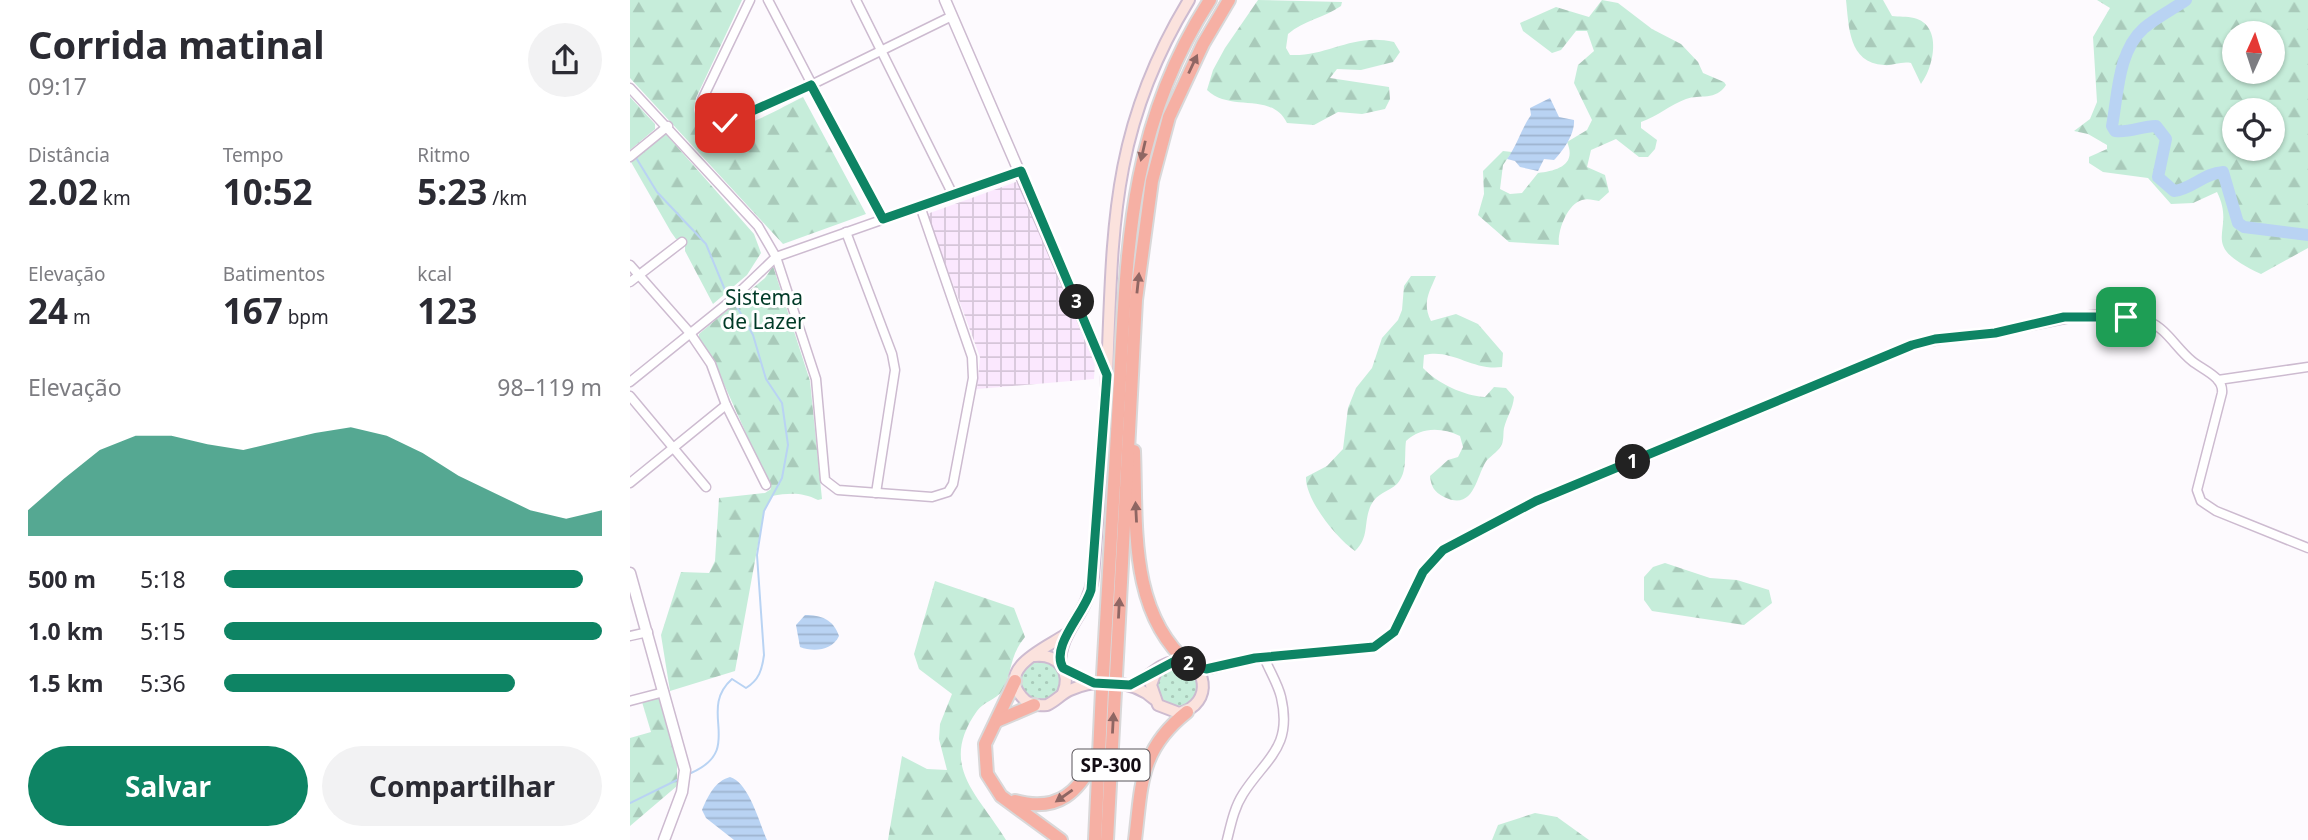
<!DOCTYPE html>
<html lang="pt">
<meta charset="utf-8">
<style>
:root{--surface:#fff;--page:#f2f2f3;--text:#2b2b33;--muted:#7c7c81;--accent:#0e8464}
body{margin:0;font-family:"Noto Sans",sans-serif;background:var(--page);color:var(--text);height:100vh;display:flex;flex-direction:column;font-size:26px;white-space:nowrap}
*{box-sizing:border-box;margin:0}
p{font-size:23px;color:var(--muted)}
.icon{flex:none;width:38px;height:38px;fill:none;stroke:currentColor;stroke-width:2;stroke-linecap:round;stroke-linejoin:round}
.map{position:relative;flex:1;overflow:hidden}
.side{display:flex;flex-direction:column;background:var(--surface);width:630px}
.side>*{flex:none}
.needle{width:46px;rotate:3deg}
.fabs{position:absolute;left:1592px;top:21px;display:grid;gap:14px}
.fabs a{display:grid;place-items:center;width:63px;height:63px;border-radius:50%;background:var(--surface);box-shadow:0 2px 5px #0004;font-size:35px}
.pin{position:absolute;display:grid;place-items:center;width:60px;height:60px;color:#fff;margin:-30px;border-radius:14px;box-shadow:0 4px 10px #0006}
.km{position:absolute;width:35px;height:35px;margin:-18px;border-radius:50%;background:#222;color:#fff;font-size:19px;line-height:35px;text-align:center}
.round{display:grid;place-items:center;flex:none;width:74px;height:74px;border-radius:37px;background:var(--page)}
.summary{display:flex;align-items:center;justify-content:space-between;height:119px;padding:0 28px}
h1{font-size:38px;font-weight:700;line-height:52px}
.stats{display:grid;grid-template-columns:repeat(3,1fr);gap:10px;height:119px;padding:7px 28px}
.stats div{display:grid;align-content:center}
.stats b{font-size:35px;font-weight:700}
.stats small{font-size:19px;font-weight:400}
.stats p{font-size:19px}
.chart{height:196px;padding:14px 28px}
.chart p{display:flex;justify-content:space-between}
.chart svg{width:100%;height:126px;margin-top:7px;fill:var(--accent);opacity:.7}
.button{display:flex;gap:14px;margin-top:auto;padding:14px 28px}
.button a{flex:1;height:80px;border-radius:42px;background:var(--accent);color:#fff;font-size:28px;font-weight:700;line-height:80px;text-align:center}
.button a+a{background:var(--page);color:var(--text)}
ul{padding:0 28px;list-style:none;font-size:23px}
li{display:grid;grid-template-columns:112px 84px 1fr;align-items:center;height:52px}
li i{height:18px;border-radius:9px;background:var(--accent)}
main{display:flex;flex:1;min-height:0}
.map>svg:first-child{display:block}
.industrial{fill:url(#industrial-grid)}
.green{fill:url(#green-dots)}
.forest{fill:url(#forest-firs);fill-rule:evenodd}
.water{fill:url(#water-rules)}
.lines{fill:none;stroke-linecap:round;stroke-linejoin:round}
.stream{stroke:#b9d3f3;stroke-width:2}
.river{stroke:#b9d3f3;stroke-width:12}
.minor-casing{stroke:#cdbbd0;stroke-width:11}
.tertiary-casing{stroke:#cdbbd0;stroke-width:13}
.secondary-casing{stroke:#cdbbd0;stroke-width:14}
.trunk-casing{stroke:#d9d8d9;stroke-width:16}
.minor{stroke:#fff;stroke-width:8}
.tertiary{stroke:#fff;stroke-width:10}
.secondary{stroke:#fbe2dd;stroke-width:10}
.trunk{stroke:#f6b0a4;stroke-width:12}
.trunk-bridge-casing{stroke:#d9d8d9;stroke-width:16;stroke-linecap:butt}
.trunk-bridge{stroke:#f6b0a4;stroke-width:12}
.oneway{fill:#8f6663}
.route-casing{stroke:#fff;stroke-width:14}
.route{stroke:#0e8464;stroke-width:9}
.labels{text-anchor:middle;stroke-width:6;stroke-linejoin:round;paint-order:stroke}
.shield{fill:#fff;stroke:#59555a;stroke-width:2}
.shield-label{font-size:19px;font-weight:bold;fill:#120c13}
.park-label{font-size:21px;fill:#003a27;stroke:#fff}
</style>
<main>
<section class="side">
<div class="summary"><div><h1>Corrida matinal</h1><p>09:17</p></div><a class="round"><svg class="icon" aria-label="share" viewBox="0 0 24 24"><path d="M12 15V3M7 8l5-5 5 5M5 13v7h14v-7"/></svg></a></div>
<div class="stats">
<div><p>Distância</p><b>2.02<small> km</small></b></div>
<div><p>Tempo</p><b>10:52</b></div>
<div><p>Ritmo</p><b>5:23<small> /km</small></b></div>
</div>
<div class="stats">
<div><p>Elevação</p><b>24<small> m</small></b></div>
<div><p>Batimentos</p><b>167<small> bpm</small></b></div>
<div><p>kcal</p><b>123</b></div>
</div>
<div class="chart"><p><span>Elevação</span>98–119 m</p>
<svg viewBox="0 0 160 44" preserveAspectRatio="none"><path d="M0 44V35L10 24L20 14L30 9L40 9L50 12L60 14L70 11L80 8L90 6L100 9L110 15L120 23L130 29L140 35L150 38L160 35V44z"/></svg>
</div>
<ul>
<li><b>500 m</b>5:18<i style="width:95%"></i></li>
<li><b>1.0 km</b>5:15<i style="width:100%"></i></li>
<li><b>1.5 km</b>5:36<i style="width:77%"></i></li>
</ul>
<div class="button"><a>Salvar</a><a>Compartilhar</a></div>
</section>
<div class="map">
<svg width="1678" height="840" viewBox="0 0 1678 840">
<defs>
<pattern id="industrial-grid" width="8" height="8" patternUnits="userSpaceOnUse" patternTransform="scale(1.75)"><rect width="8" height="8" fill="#fbe8fe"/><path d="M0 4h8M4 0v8" fill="none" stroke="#d6c6d9"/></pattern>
<pattern id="green-dots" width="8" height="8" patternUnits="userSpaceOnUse" patternTransform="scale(1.75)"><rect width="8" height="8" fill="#c6edda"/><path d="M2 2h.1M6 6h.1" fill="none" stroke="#a9caba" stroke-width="1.8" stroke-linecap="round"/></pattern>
<pattern id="forest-firs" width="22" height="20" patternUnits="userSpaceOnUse" patternTransform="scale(1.75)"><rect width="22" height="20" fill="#c6edda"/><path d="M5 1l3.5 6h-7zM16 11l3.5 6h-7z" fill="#a9caba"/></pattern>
<pattern id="water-rules" width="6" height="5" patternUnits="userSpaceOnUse" patternTransform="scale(1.75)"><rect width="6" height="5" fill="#b9d3f3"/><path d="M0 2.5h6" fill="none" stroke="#9eb4cf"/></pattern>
</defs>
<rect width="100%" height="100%" fill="#fdfafe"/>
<path class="industrial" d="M 389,181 L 465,361 L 464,379 L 347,389 L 350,357 L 297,214 Z"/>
<g class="green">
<circle cx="411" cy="680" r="21"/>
<circle cx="547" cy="687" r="21"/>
</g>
<g class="forest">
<path d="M 0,0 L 112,0 L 66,98 L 64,110 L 67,121 C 91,146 147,109 173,97 L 236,214 L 153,244 L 0,78 Z"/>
<path d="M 628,0 L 712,2 L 711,6 C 694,18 674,20 658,34 L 656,48 L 660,55 C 697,57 724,32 764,42 L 770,52 L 763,62 L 731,70 L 707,69 L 700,78 L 759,87 L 760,99 L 755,109 L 732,114 L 708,112 L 684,125 L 657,123 C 641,91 601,113 577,90 L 583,70 L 595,48 Z"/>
<path d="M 972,0 L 988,3 L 1022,29 L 1051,44 L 1068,62 L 1073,73 L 1094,82 L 1096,85 C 1086,101 1070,94 1056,99 C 1040,105 1028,116 1011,122 L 1011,128 L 1027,140 L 1025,149 L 1018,157 L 1009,157 L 986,139 L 961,150 L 957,167 L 975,175 L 979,192 L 969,201 C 964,200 957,198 952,200 C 937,204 927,232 929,245 L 879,242 L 848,215 L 854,194 L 853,171 L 873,151 L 882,152 L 873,165 L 870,189 L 880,194 L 892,193 L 908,173 C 927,171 947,165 937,142 L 957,130 L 962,120 L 944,83 L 948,65 L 964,51 L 957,31 L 946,31 L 931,50 L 922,53 L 893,31 L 890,23 L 926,7 L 959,17 Z"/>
<path d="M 1216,0 L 1253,0 L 1262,16 C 1269,17 1277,16 1284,18 C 1313,25 1304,67 1291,84 L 1281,63 C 1271,61 1263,66 1254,65 C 1218,63 1219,26 1216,0 Z"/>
<path d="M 1467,0 L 1678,0 L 1678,248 L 1631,274 C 1564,243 1608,234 1587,192 L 1563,203 L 1541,204 L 1518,178 L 1473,172 L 1459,163 L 1459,157 L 1477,149 L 1477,145 L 1458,134 L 1444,131 L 1460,119 L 1467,102 L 1463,37 L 1480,8 ZM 1605,33 L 1643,33 L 1643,72 L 1605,72 ZM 1605,110 L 1643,110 L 1643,149 L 1605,149 Z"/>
<path d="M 0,97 L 25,124 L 25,129 L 0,150 Z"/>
<path d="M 35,133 L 124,234 L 131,253 L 117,275 L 83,304 L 55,251 L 55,241 L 46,239 L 41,232 L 1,162 Z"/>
<path d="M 143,266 L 180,381 L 192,499 L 188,500 C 172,492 159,493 142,496 L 134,511 L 105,671 L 40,691 L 31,635 L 51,572 L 79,573 L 85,561 L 89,498 L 135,493 L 141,489 L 85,364 L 69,342 L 69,334 L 135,278 Z"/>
<path d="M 781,276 L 806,276 C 799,293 792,303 801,321 L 826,314 L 848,324 L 873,353 L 872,367 C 842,371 822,348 794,355 L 793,368 C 807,383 834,396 855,397 L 864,387 L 876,388 L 884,397 C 883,409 877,416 874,428 C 873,433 874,439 872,444 C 869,451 862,455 857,460 C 846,475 845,512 814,497 C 804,492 801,486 800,476 L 818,460 L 828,457 L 833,447 L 830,436 C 811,427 791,427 776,441 C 774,455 778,472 767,484 C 758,492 747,493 741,505 C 733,522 740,537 725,551 C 706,538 675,499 676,477 L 697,466 L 713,449 L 718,408 L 726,388 L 742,368 L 752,338 L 768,320 L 772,310 L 774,286 Z"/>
<path d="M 1035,563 L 1080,578 L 1107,580 L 1139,590 L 1142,603 L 1114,625 L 1022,611 L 1014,600 L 1014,577 L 1023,567 Z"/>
<path d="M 305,581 L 384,608 L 395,637 C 378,658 383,673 372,691 C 367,699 353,702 347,711 C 308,766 348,794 376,840 L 258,840 L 272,756 L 297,769 L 317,770 L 309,739 L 310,724 L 322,694 L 289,669 L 284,654 Z"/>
<path d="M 31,697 L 47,761 L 47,786 L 0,826 L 0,738 L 21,732 L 12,702 Z"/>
<path d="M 905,813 L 927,817 L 959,840 L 862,840 L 868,825 Z"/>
</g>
<g class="water">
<path d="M 920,98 L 929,117 L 944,120 C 945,134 933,151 924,160 L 914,159 L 908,171 L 890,167 L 885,161 L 877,159 C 888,144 891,129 901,115 L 900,108 Z"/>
<path d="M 175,615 C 191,615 203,619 209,636 C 202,651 183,652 170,647 L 166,625 Z"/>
<path d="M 100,777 C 119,782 130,825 137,840 L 104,840 L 76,818 L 72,810 C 78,796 85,781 100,777 Z"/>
</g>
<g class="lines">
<g class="stream">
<path d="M 5,156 L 27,192 L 76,244 L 95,290"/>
<path d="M 61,773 C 116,749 66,711 102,679 L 116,688 C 129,680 132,670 134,655 L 127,555 L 134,511 L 152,478 L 158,445 L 152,403 L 136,379 L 123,335 L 107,307"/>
<path d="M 0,803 L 49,779"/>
</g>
<path class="river" d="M 1556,0 C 1543,9 1527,17 1514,28 C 1488,51 1488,94 1482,126 L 1485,131 C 1500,133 1511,126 1526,126 L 1536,139 L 1528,177 L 1544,191 C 1562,189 1574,173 1593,172 L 1608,223 L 1614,227 L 1678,235"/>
<defs>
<g id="minor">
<path d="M 120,0 L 72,100 L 72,117 L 85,125 L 181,85 L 322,16"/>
<path d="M 138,0 L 252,219"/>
<path d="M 226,0 L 323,195"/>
<path d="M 0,88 L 128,226 L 146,257 L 186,379 L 195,480 L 208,490 L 302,497 L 318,492 L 323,484 L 343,378 L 342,357 L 290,206"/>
<path d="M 0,157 L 38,126"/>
<path d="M 216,232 L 262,354 L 265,370 L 246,493"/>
<path d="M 0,265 L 60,333 L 81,364 L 96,405 L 136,485"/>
<path d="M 0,282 L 52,242"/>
<path d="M 1588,380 L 1678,367"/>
<path d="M 0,382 L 98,303 L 146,257 L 391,171"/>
<path d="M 0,396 L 76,487"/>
<path d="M 0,483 L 96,405"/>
<path d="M 0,636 L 18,632"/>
<path d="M 564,667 L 582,669 L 625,658 L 744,647 L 764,632 L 793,572 L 813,550 L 906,501 L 1282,346 C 1310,337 1337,338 1366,333 C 1409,326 1475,303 1518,321 C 1537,329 1546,348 1562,361 C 1573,370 1594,377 1592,393 L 1567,490 L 1571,501 L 1586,511 L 1678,548"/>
<path d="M 0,701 L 34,692"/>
<path d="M 597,840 C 601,824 604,808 613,794 C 635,759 663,748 651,697 C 648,684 639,670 634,657"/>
</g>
<g id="tertiary">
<path d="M 315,0 L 477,375"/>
<path d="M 0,573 L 55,770 L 52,792 L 34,840"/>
</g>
<g id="secondary">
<path d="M 435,635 C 416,648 366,668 392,697 C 398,705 408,706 417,705 C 426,701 431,694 440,690 C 466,678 503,680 524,699"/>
<path d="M 404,656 C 427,653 442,671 433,693"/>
<path d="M 430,664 C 430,629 458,615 463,577 C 468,509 474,442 477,374 C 483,229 480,130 559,0"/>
<path d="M 500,685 C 516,681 528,664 543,662 C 578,657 585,705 549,713 L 528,705 L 521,685 L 526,671"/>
</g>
<g id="trunk">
<path d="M 504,451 C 507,524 498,612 559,664"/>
<path d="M 473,675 C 478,583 484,491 489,399 C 497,253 497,128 580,0"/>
<path d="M 486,676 L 506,300 L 522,181 L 539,117 L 573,44 L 599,0"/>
<path d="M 385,681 L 355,744 L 357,774 L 371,796 L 431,840"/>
<path d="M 369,720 L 404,705"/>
<path d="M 385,801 C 428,813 450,792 467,754"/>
<path d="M 465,840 L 472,690"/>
<path d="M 477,840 L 485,691"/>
<path d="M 505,840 C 512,784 509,750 557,712"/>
</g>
</defs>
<use href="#minor" class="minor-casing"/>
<use href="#tertiary" class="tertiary-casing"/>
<use href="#secondary" class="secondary-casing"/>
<use href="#trunk" class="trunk-casing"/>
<use href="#minor" class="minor"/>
<use href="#tertiary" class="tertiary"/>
<use href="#secondary" class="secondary"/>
<use href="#trunk" class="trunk"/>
<defs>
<g id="trunk-bridge">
<path d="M 472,690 L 473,675"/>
<path d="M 485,691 L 486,676"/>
</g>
</defs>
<use href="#trunk-bridge" class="trunk-bridge-casing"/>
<use href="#trunk-bridge" class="trunk-bridge"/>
</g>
<defs><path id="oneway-solid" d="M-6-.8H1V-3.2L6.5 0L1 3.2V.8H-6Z" transform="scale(1.75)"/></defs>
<g class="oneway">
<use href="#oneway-solid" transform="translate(563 64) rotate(-65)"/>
<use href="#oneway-solid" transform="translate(513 151) rotate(103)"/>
<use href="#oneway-solid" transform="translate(508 283) rotate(-84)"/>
<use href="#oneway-solid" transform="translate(506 512) rotate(-93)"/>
<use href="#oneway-solid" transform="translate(489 608) rotate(-87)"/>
<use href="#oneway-solid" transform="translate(483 723) rotate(-87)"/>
<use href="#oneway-solid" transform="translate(434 796) rotate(145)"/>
</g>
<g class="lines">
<defs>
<path id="route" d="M 95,123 L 181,85 L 253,219 L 391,171 L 477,375 L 461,590 C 454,614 420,646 433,668 L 464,683 L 500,685 L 545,661 L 576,669 L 625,658 L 744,647 L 764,632 L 793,572 L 813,550 L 906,501 L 1282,345 L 1305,339 L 1365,333 L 1434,317 L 1496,317"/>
</defs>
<use href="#route" class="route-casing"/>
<use href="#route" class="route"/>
</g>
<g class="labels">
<rect class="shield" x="442.5" y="749.5" width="77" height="31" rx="5"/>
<g class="shield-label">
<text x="481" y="772">SP-300</text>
</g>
<g class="park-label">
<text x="134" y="305">Sistema<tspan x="134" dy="24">de Lazer</tspan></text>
</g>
</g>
</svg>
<div class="fabs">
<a><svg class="needle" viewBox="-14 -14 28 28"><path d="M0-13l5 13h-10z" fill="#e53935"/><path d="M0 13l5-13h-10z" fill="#7c7c81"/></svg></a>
<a><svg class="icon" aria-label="locate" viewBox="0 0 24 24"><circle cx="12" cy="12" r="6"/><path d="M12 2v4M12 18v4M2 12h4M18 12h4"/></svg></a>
</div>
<div class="pin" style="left:1496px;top:317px;background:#1e9e55"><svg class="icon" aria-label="arrive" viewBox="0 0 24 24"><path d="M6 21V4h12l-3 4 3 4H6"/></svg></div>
<div class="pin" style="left:95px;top:123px;background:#d93025"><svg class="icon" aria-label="check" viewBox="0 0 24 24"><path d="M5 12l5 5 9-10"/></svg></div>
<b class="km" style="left:1003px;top:462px">1</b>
<b class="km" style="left:559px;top:664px">2</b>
<b class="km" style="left:447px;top:302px">3</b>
</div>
</main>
